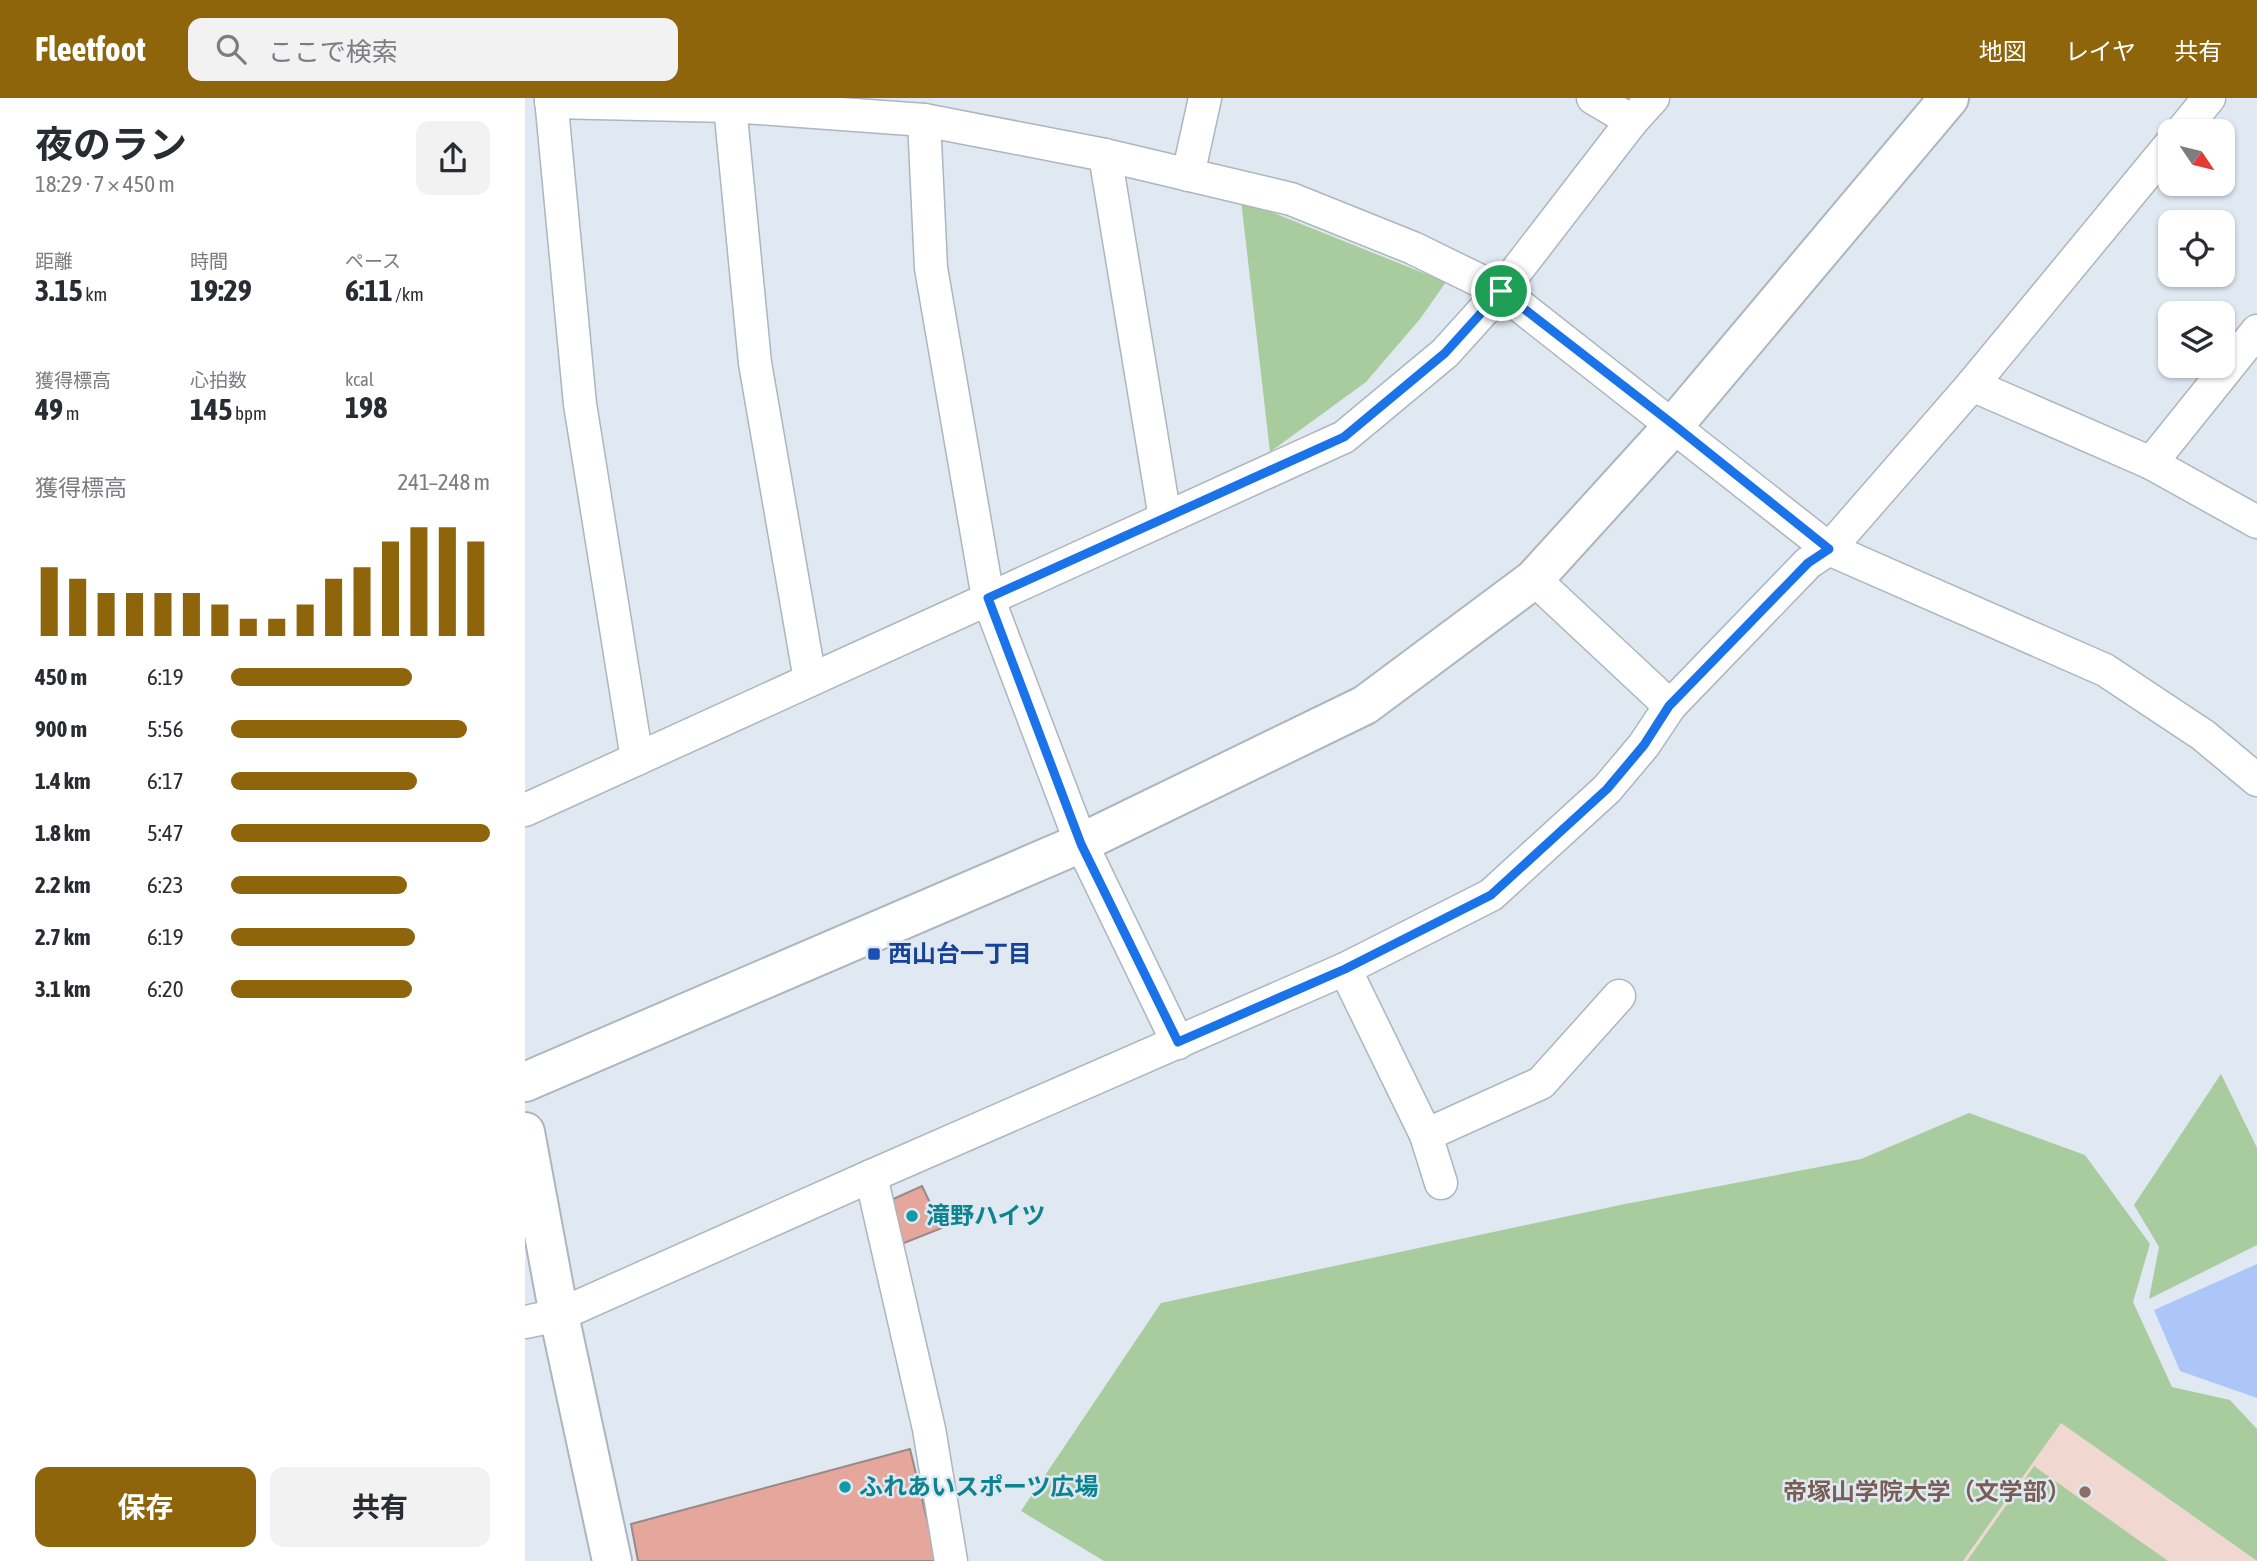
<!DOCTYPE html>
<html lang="ja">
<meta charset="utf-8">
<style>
:root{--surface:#fff;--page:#f2f2f3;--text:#2b2b33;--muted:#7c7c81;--accent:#8f650c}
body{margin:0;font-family:"Asap Condensed","Noto Sans JP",sans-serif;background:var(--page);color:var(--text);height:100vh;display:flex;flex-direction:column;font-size:26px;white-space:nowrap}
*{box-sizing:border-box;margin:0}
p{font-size:23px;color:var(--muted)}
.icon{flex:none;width:38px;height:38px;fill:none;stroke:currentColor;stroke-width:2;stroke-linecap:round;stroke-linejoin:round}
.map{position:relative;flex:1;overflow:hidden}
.sheet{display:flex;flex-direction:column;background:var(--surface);width:525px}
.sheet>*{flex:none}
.needle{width:46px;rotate:125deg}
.fabs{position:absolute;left:1633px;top:21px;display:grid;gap:14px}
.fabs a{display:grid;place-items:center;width:77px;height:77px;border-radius:14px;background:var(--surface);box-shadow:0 2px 5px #0004;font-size:35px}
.pin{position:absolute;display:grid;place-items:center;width:60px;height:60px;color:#fff;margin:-30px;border:4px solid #fff;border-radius:50%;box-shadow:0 2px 7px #0007}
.round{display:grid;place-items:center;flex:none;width:74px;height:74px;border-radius:14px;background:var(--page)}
.headline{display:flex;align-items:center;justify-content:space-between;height:119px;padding:0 35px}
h1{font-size:38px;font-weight:700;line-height:52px}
.stats{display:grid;grid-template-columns:repeat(3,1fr);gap:10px;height:119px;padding:7px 35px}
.stats div{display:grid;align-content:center}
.stats b{font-size:30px;font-weight:700}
.stats small{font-size:19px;font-weight:400}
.stats p{font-size:19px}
.chart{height:196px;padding:14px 35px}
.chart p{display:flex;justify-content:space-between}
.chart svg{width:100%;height:126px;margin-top:7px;stroke:var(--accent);stroke-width:6}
.button{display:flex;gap:14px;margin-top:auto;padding:14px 35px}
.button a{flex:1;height:80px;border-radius:14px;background:var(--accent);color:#fff;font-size:28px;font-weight:700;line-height:80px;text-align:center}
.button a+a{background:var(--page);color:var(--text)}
ul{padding:0 35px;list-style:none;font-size:23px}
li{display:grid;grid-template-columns:112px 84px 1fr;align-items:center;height:52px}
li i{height:18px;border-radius:9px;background:var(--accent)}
header{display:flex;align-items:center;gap:42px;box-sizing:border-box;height:98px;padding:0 35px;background:var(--accent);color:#fff}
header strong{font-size:33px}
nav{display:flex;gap:38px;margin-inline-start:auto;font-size:24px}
.search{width:490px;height:63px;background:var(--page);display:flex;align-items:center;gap:18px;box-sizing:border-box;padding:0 24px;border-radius:14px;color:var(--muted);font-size:26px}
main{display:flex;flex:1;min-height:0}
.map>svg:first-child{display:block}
.education{fill:#f0d7d0}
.green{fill:#a9cc9e}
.water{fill:#acc6f9}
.building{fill:#e5a69b;stroke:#978a87;stroke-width:2}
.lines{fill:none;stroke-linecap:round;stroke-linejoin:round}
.minor-casing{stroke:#adb5bf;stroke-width:35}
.tertiary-casing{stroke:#adb5bf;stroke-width:42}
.minor{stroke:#fff;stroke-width:32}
.tertiary{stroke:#fff;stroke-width:38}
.route-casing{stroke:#fff;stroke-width:14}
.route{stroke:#1a73e8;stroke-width:9}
.transit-dot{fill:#1a4fb4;stroke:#e0e8f2;stroke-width:2.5}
.culture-dot{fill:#0f9aa8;stroke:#e0e8f2;stroke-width:2.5}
.education-dot{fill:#8d6e63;stroke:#e0e8f2;stroke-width:2.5}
.labels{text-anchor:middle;stroke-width:5;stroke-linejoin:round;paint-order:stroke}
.transit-label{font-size:24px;font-weight:bold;fill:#164399;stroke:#e0e8f2;text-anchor:start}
.culture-label{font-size:24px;font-weight:bold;fill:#0d838f;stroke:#e0e8f2;text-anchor:start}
.education-label{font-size:24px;font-weight:bold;fill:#785e54;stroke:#e0e8f2;text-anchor:end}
</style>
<header>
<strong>Fleetfoot</strong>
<div class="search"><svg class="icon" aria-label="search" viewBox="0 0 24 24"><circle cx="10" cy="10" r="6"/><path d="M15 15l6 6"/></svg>ここで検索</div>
<nav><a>地図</a><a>レイヤ</a><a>共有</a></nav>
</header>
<main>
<section class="sheet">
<div class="headline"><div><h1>夜のラン</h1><p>18:29 · 7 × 450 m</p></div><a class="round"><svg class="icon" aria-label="share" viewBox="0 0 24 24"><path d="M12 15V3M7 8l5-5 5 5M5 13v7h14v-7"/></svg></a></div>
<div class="stats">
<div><p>距離</p><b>3.15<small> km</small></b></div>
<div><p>時間</p><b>19:29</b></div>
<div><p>ペース</p><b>6:11<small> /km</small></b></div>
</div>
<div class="stats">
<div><p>獲得標高</p><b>49<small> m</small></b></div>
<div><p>心拍数</p><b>145<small> bpm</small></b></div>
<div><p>kcal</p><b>198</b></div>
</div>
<div class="chart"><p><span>獲得標高</span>241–248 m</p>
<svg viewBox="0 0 160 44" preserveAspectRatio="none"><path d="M5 44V20M15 44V24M25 44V29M35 44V29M45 44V29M55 44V29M65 44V33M75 44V38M85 44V38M95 44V33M105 44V24M115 44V20M125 44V11M135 44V6M145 44V6M155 44V11"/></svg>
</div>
<ul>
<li><b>450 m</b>6:19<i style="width:70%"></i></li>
<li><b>900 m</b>5:56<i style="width:91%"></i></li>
<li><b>1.4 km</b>6:17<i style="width:72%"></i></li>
<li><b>1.8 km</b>5:47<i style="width:100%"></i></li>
<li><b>2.2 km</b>6:23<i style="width:68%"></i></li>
<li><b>2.7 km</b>6:19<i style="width:71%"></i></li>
<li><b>3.1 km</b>6:20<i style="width:70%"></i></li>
</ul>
<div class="button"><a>保存</a><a>共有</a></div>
</section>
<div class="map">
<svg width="1732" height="1463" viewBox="0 0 1732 1463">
<rect width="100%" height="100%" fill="#e0e8f2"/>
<path class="education" d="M 1536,1325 L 1731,1463 L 1438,1463 Z"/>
<g class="green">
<path d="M 716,102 L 921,184 L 895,221 L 841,284 L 745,354 Z"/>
<path d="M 1696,976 L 1732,1050 L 1732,1147 L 1624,1201 L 1634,1149 L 1609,1107 Z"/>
<path d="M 1444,1015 L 1560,1057 L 1625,1146 L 1608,1204 L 1647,1289 L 1705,1302 L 1732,1331 L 1732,1463 L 1536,1325 L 1438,1463 L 579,1463 L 496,1413 L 636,1205 L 1100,1106 L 1336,1061 Z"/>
<path d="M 1509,1368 L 1643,1463 L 1442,1463 Z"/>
</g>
<path class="water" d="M 1732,1166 L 1732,1300 L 1655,1273 L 1629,1212 Z"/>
<g class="building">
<path d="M 397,1088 L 417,1130 L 374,1147 L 357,1106 Z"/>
<path d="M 385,1351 L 412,1463 L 113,1463 L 106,1426 Z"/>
</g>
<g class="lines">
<defs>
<g id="minor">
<path d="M 26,0 L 55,306 L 112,661"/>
<path d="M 1068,0 L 1107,23"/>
<path d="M 26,4 L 205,8 L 399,22 L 580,57 L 766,101 L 888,150 L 976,193 L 1304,451 L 1447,287 L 1645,47"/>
<path d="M 205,8 L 230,265 L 285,582"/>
<path d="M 399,22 L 406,170 L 463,500 L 556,745 L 653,945"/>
<path d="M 1657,33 L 1684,0"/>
<path d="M 580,57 L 640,420"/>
<path d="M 663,77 L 680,0"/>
<path d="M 1447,287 L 1626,365 L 1732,424"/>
<path d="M 1626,365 L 1732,233"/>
<path d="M 1009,481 L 1145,608"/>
<path d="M 0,712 L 819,339 L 920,255 L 976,193 L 1107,23 L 1128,0"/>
<path d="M 820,871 L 901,1037 L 916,1085"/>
<path d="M 901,1037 L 1016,985 L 1094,898"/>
<path d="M 346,1078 L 404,1331 L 426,1463"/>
<path d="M 0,1224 L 34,1217 L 346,1078 L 820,871 L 966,797 L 1082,691 L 1119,647 L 1145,608 L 1283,465 L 1304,451 L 1580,572 L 1678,637 L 1732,682"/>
</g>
<g id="tertiary">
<path d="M 0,984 L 556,745 L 840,607 L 1009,481 L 1149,327 L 1424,0"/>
<path d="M 0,1034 L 34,1217 L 87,1463"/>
</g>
</defs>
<use href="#minor" class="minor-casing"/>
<use href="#tertiary" class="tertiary-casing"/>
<use href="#minor" class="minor"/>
<use href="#tertiary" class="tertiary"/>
</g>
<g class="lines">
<defs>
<path id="route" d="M 976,193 L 1149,327 L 1304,451 L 1283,465 L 1144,608 L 1119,647 L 1082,691 L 966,797 L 820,871 L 653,944 L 556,746 L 463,500 L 819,339 L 920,255 Z"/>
</defs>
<use href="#route" class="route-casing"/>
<use href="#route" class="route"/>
</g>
<rect class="transit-dot" x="342" y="849" width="14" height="14" rx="3.5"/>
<g class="culture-dot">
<circle cx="387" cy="1118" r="7"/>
<circle cx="320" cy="1389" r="7"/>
</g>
<circle class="education-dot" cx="1560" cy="1394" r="7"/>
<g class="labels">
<g class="transit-label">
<text x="363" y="864">西山台一丁目</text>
</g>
<g class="culture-label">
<text x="401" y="1126">滝野ハイツ</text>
<text x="334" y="1397">ふれあいスポーツ広場</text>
</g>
<g class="education-label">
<text x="1546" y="1402">帝塚山学院大学（文学部）</text>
</g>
</g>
</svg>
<div class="fabs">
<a><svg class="needle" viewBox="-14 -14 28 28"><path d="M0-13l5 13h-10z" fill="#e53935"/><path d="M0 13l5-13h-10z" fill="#7c7c81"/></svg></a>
<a><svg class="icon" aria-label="locate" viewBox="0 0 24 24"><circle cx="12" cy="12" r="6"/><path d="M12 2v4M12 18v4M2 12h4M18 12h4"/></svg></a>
<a><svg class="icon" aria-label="layers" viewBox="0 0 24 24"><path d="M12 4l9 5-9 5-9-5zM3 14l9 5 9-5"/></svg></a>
</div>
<div class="pin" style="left:976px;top:193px;background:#1e9e55"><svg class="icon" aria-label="arrive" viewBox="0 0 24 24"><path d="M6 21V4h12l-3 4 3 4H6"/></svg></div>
</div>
</main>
